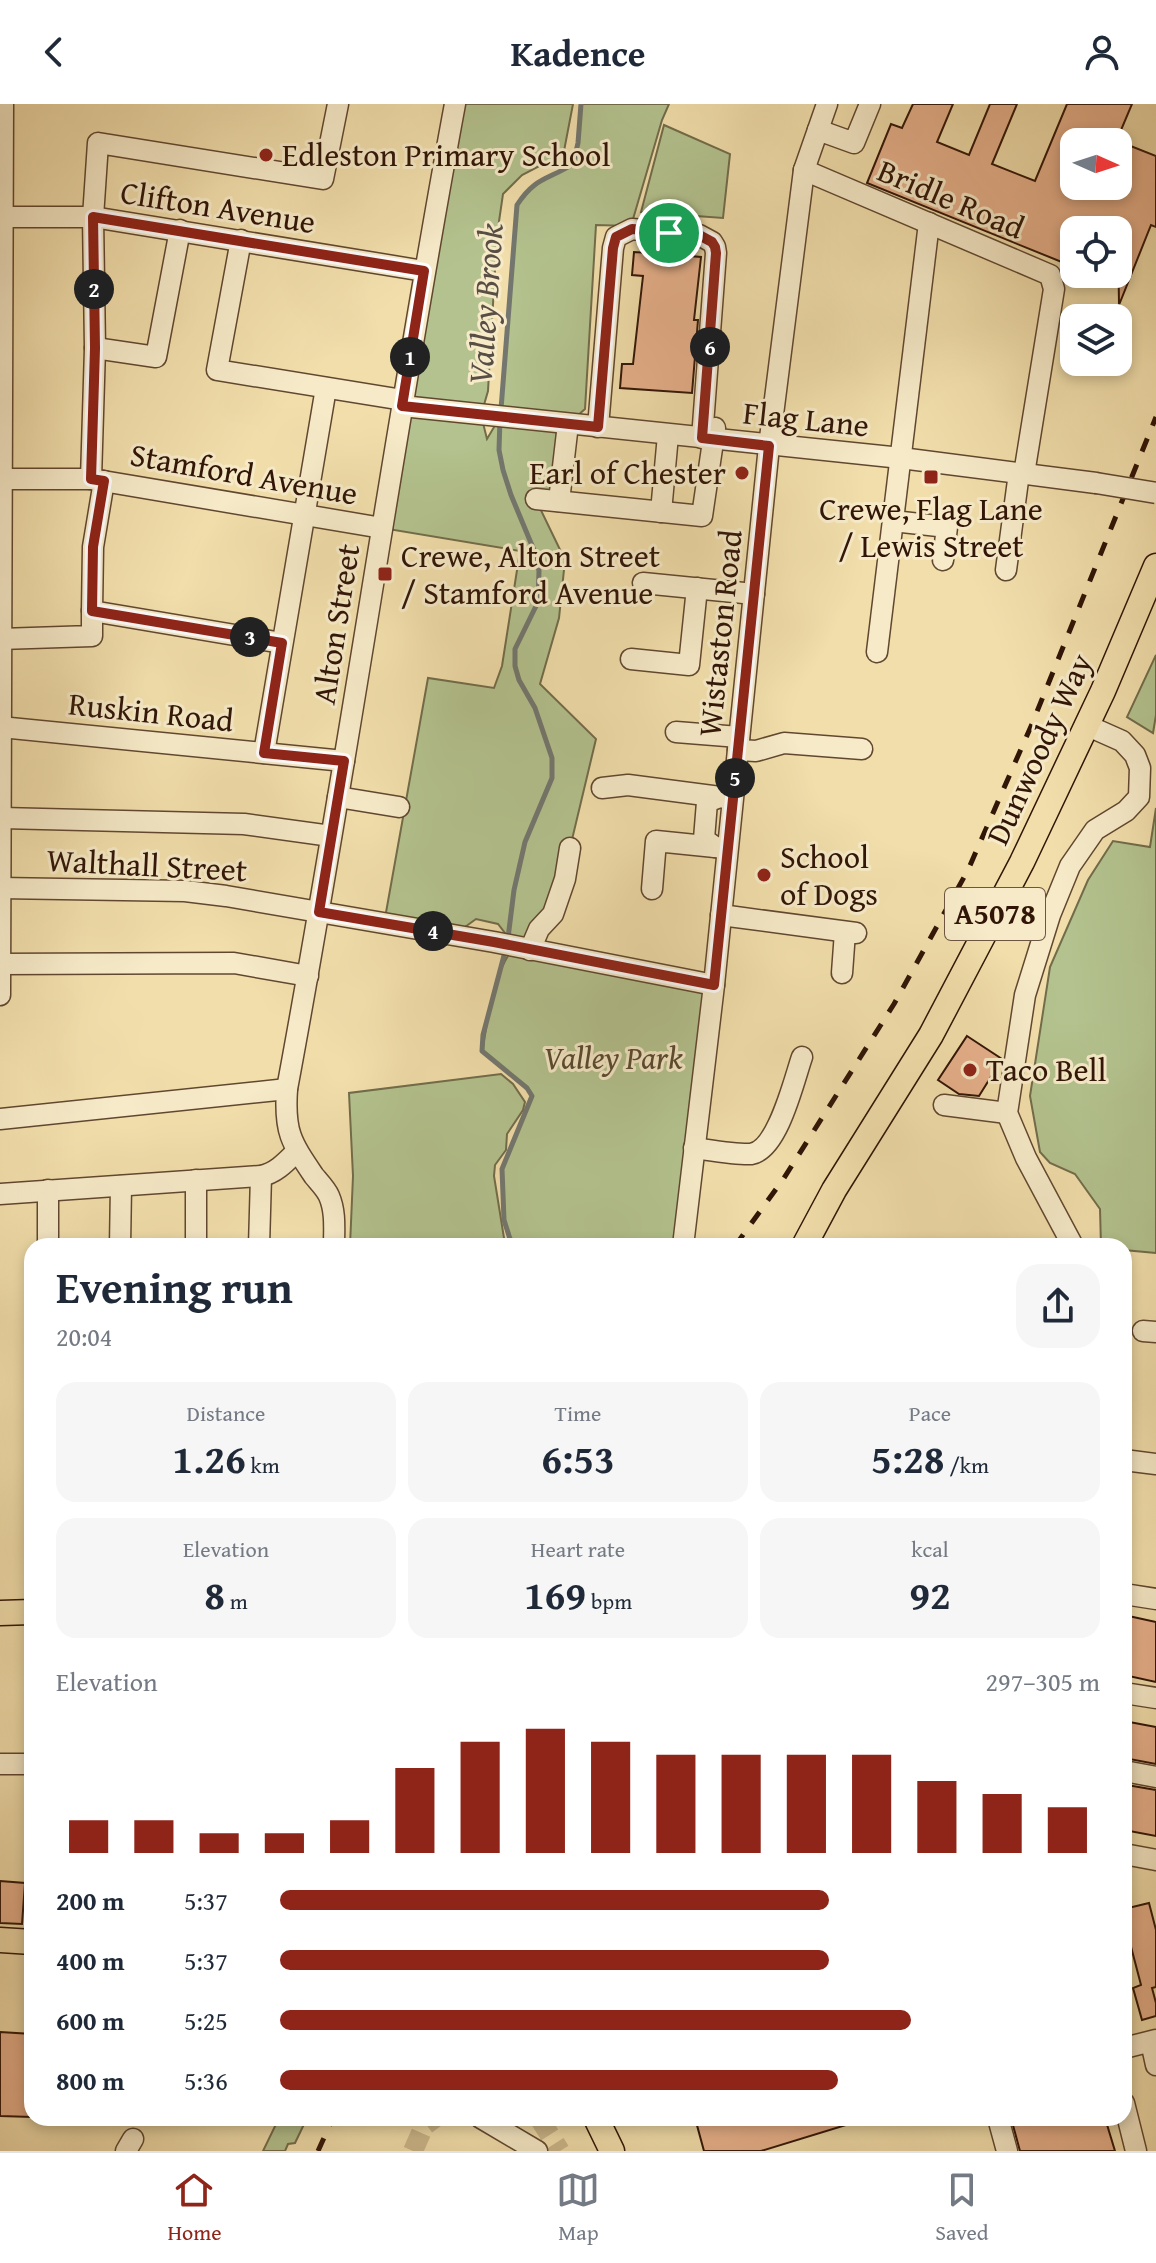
<!DOCTYPE html>
<meta charset="utf-8">
<style>
:root{--surface:#fff;--page:#f6f6f7;--text:#1f2937;--muted:#747a83;--line:#e0e1e3;--accent:#8f2418}
body{margin:0;font-family:"Gentium Book Plus",serif;background:var(--page);color:var(--text);height:100vh;display:flex;flex-direction:column;font-size:30px;white-space:nowrap}
*{box-sizing:border-box;margin:0}
p{font-size:26px;color:var(--muted)}
.icon{flex:none;width:44px;height:44px;fill:none;stroke:currentColor;stroke-width:2;stroke-linecap:round;stroke-linejoin:round}
.map{position:relative;flex:1;overflow:hidden}
.details{position:absolute;left:24px;top:1134px;width:1108px;height:888px;display:flex;flex-direction:column;background:var(--surface);border-radius:24px;box-shadow:0 4px 12px #0003}
.details>*{flex:none}
.needle{width:52px;rotate:93deg}
.fabs{position:absolute;left:1060px;top:24px;display:grid;gap:16px}
.fabs a{display:grid;place-items:center;width:72px;height:72px;border-radius:16px;background:var(--surface);box-shadow:0 4px 12px #0003;font-size:40px}
.pin{position:absolute;display:grid;place-items:center;width:68px;height:68px;color:#fff;margin:-34px;border:4px solid #fff;border-radius:50%;box-shadow:0 2px 8px #0007}
.km{position:absolute;width:40px;height:40px;margin:-20px;border-radius:50%;background:#222;color:#fff;font-size:22px;line-height:40px;text-align:center}
.round{display:grid;place-items:center;flex:none;width:84px;height:84px;border-radius:24px;background:var(--page)}
.head{display:flex;align-items:center;justify-content:space-between;height:136px;padding:0 32px}
h1{font-size:44px;font-weight:700;line-height:60px}
.metrics{display:grid;grid-template-columns:repeat(3,1fr);gap:12px;height:136px;padding:8px 32px}
.metrics div{display:grid;align-content:center;border-radius:20px;background:var(--page);text-align:center}
.metrics b{font-size:40px;font-weight:700}
.metrics small{font-size:22px;font-weight:400}
.metrics p{font-size:22px}
.chart{height:224px;padding:16px 32px}
.chart p{display:flex;justify-content:space-between}
.chart svg{width:100%;height:144px;margin-top:8px;stroke:var(--accent);stroke-width:6}
ul{padding:0 32px;list-style:none;font-size:26px}
li{display:grid;grid-template-columns:128px 96px 1fr;align-items:center;height:60px}
li i{height:20px;border-radius:10px;background:var(--accent)}
header{display:flex;justify-content:space-between;align-items:center;height:104px;padding:0 32px;background:var(--surface);font-size:36px;font-weight:700}
.menu{display:flex;justify-content:space-around;align-items:center;height:112px;border-top:2px solid var(--line);background:var(--surface);font-size:22px;color:var(--muted)}
.menu a{display:grid;justify-items:center;gap:4px}
.menu .selected{color:var(--accent)}
.map>svg:first-child{display:block}
.green{fill:#b3c28e;stroke:#726c4a;stroke-width:2}
.lines{fill:none;stroke-linecap:round;stroke-linejoin:round}
.stream{stroke:#73776f;stroke-width:5}
.building{fill:#e6b08b;stroke:#311507;stroke-width:2}
.minor-tunnel{stroke:#cbb68a;stroke-width:20;stroke-dasharray:20 10;stroke-linecap:butt}
.minor-casing{stroke:#614730;stroke-width:23}
.major-casing{stroke:#311507;stroke-width:27}
.minor{stroke:#f6eac8;stroke-width:20}
.major{stroke:#f1deab;stroke-width:24}
.rail{stroke:#311507;stroke-width:5;stroke-dasharray:14 14;stroke-linecap:butt}
.minor-bridge-casing{stroke:#614730;stroke-width:23;stroke-linecap:butt}
.minor-bridge{stroke:#f6eac8;stroke-width:20}
.route-casing{stroke:#fff;stroke-width:16}
.route{stroke:#8f2418;stroke-width:10}
.poi-dot{fill:#8f2418;stroke:#f6eac8;stroke-width:3}
.labels{text-anchor:middle;stroke-width:6;stroke-linejoin:round;paint-order:stroke}
.shield{fill:#f6eac8;stroke:#6c5541;stroke-width:2}
.shield-label{font-size:30px;font-weight:bold;fill:#311507}
.poi-label{font-size:32px;fill:#311507;stroke:#f6eac8;text-anchor:start}
.street-label{font-size:32px;fill:#311507;stroke:#f6eac8}
.park-label{font-size:32px;font-style:italic;fill:#584930;stroke:#f6eac8}
.water-label{font-size:34px;font-style:italic;fill:#584e44;stroke:#f6eac8}
</style>
<header><svg class="icon" aria-label="back" viewBox="0 0 24 24"><path d="M15 5l-7 7 7 7"/></svg>Kadence<svg class="icon" aria-label="person" viewBox="0 0 24 24"><circle cx="12" cy="8" r="4"/><path d="M4 21q1-7 8-7t8 7"/></svg></header>
<div class="map">
<svg width="1156" height="2047" viewBox="0 0 1156 2047">
<rect width="100%" height="100%" fill="#f1deab"/>
<filter id="stains"><feTurbulence type="fractalNoise" baseFrequency=".0025" numOctaves="4"/><feColorMatrix values="0 0 0 0 .2 0 0 0 0 .09 0 0 0 0 .02 0 0 0 .5 -.17"/></filter>
<radialGradient id="worn" r=".72"><stop offset=".6" stop-color="#630" stop-opacity="0"/><stop offset="1" stop-color="#630" stop-opacity=".3"/></radialGradient>
<g class="green">
<path d="M 455,0 L 573,0 L 564,47 L 557,53 L 522,71 L 503,90 L 497,131 L 488,287 L 481,311 L 487,335 L 500,313 L 517,101 C 535,73 548,76 573,60 L 578,39 L 581,0 L 669,0 L 662,16 L 631,122 L 596,121 L 585,305 L 568,320 L 559,397 L 536,396 L 565,456 L 559,514 L 540,580 L 596,635 L 570,744 L 531,845 L 714,881 L 683,1142 L 524,1142 L 510,1135 L 504,1116 L 502,1065 L 532,992 L 527,984 L 482,947 C 489,913 492,869 515,842 L 498,820 L 476,815 L 454,831 L 385,814 L 428,574 L 494,584 L 502,562 L 520,447 L 382,424 Z"/>
<path d="M 664,21 L 730,50 L 723,114 L 641,108 Z"/>
<path d="M 1156,551 L 1156,611 L 1153,629 L 1127,613 Z"/>
<path d="M 1156,704 L 1156,1149 L 1124,1146 L 1124,1142 L 1101,1142 L 1100,1105 L 1075,1070 L 1050,1059 L 1040,1048 L 1030,992 L 1050,863 L 1088,776 L 1113,737 L 1150,743 Z"/>
<path d="M 501,970 L 513,980 L 525,998 L 523,1006 L 507,1030 L 506,1046 L 495,1061 L 494,1072 L 504,1134 L 511,1142 L 350,1142 L 353,1072 L 349,989 Z"/>
<path d="M 279,2014 L 307,2014 L 295,2039 L 288,2040 L 285,2047 L 263,2047 Z"/>
</g>
<g class="lines">
<g class="stream">
<path d="M 501,305 L 517,101 C 535,73 548,76 573,60 L 578,39 L 581,0"/>
<path d="M 500,315 L 499,346 L 503,366 L 511,391 L 536,451 L 539,467 L 538,498 L 515,545 L 515,562 L 519,576 L 535,604 L 552,654 L 552,674 L 525,738 L 514,786 L 508,834"/>
<path d="M 506,844 L 483,931 L 482,947 L 527,984 L 532,992 L 502,1065 L 504,1116 L 510,1135 L 518,1142"/>
</g>
</g>
<g class="building">
<path d="M 913,0 L 953,0 L 937,38 L 969,51 L 990,0 L 1017,0 L 992,60 L 1035,77 L 1067,0 L 1132,0 L 1116,38 L 1074,38 L 1074,82 L 1118,82 L 1118,37 L 1156,52 L 1156,123 L 1151,121 L 1119,201 L 1118,126 L 1074,126 L 1074,163 L 867,79 L 891,20 L 902,24 Z"/>
<path d="M 650,140 L 691,143 L 690,152 L 701,153 L 694,216 L 698,216 L 692,289 L 620,284 L 622,260 L 633,260 L 643,172 L 632,171 L 634,148 L 649,149 Z"/>
<path d="M 967,932 L 1002,955 L 979,992 L 959,990 L 938,976 Z"/>
<path d="M 1124,1511 L 1156,1518 L 1156,1578 L 1124,1571 Z"/>
<path d="M 1124,1617 L 1156,1623 L 1156,1660 L 1124,1654 Z"/>
<path d="M 1127,1681 L 1156,1686 L 1156,1732 L 1124,1726 L 1124,1698 Z"/>
<path d="M 0,1777 L 25,1779 L 22,1820 L 0,1819 Z"/>
<path d="M 1149,1799 L 1156,1826 L 1156,1883 L 1152,1884 L 1156,1899 L 1156,1912 L 1142,1916 L 1133,1884 L 1141,1881 L 1124,1816 L 1124,1805 Z"/>
<path d="M 0,1928 L 32,1930 L 32,2013 L 0,2012 Z"/>
<path d="M 695,2014 L 859,2014 L 859,2017 L 761,2047 L 704,2047 Z"/>
<path d="M 1011,2014 L 1105,2014 L 1115,2047 L 1020,2047 Z"/>
</g>
<g class="lines">
<g class="minor-tunnel">
<path d="M 539,2014 L 560,2047"/>
<path d="M 413,2047 L 424,2022 L 435,2014"/>
</g>
<defs>
<g id="minor">
<path d="M 818,26 L 854,39 L 870,0"/>
<path d="M 804,66 L 1050,171 L 1054,185 L 1024,370"/>
<path d="M 2,113 L 93,113 L 424,167"/>
<path d="M 241,136 L 217,266 L 403,296"/>
<path d="M 95,244 L 156,253 L 180,126"/>
<path d="M 402,302 L 901,354 L 1096,379"/>
<path d="M 598,323 L 613,144 L 616,133 L 632,125 L 699,131 L 712,138 L 715,143 L 716,149 L 702,334"/>
<path d="M 0,375 L 91,375 L 382,424"/>
<path d="M 91,375 L 95,244 L 93,113 L 98,39 L 323,75 L 338,0"/>
<path d="M 104,377 L 93,443 L 92,507 L 282,539"/>
<path d="M 536,395 L 702,412 L 715,324"/>
<path d="M 559,397 L 568,320"/>
<path d="M 661,408 L 668,331"/>
<path d="M 893,417 L 947,423 L 943,456"/>
<path d="M 1006,466 L 1019,369"/>
<path d="M 643,479 L 754,490"/>
<path d="M 0,535 L 92,532 L 92,507"/>
<path d="M 877,548 L 929,119"/>
<path d="M 631,555 L 689,561 L 697,484"/>
<path d="M 0,623 L 344,657"/>
<path d="M 676,628 L 739,633"/>
<path d="M 738,646 L 756,647 L 784,639 L 862,645"/>
<path d="M 264,649 L 326,284"/>
<path d="M 602,684 L 628,681 L 720,693"/>
<path d="M 338,693 L 399,703"/>
<path d="M 2,714 L 244,720 L 331,732"/>
<path d="M 721,744 L 715,743 L 704,735 L 707,698 L 720,693 L 725,694"/>
<path d="M 0,784 L 185,787 L 226,792 L 494,838 L 714,881"/>
<path d="M 652,785 L 656,737 L 715,743"/>
<path d="M 721,811 L 856,829"/>
<path d="M 530,846 L 539,825 L 553,810 L 565,775 L 570,744"/>
<path d="M 0,860 L 234,859 L 308,872"/>
<path d="M 842,869 L 845,828"/>
<path d="M 0,891 L 3,0"/>
<path d="M 944,1001 L 1007,1009"/>
<path d="M 0,1015 L 287,985"/>
<path d="M 694,1044 C 709,1046 737,1051 751,1050 C 778,1046 794,976 802,953"/>
<path d="M 0,1090 L 261,1072 C 276,1069 286,1058 297,1047"/>
<path d="M 48,1142 L 48,1086"/>
<path d="M 120,1142 L 121,1082"/>
<path d="M 196,1142 L 196,1076"/>
<path d="M 259,1142 L 261,1072"/>
<path d="M 334,1142 C 334,1126 336,1108 329,1092 C 326,1085 319,1078 314,1072 C 291,1038 284,1028 287,985 C 348,658 394,328 455,0"/>
<path d="M 683,1142 L 714,881 L 769,342 L 804,66 L 827,0"/>
<path d="M 1073,1142 L 1026,1054 L 1007,1009 L 1025,891 L 1050,811 L 1070,762 L 1095,726 L 1126,707 L 1139,693 L 1140,664 L 1135,651 L 1122,637 L 1086,621"/>
<path d="M 1143,1227 L 1156,1228"/>
<path d="M 1124,1356 L 1156,1360"/>
<path d="M 1124,1490 L 1156,1495"/>
<path d="M 1124,1589 L 1156,1594"/>
<path d="M 0,1660 L 32,1660"/>
<path d="M 1124,1667 L 1156,1673"/>
<path d="M 1124,1750 L 1156,1756"/>
<path d="M 1151,1938 L 1156,1961"/>
<path d="M 1124,1944 L 1156,1936"/>
<path d="M 1124,1999 L 1136,2047"/>
<path d="M 481,2014 L 537,2047"/>
<path d="M 998,2014 L 1007,2047"/>
<path d="M 126,2047 L 133,2035"/>
</g>
<g id="major">
<path d="M 804,1142 L 834,1086 L 931,931 L 1022,758 L 1103,587 L 1156,462"/>
<path d="M 0,1509 L 32,1508"/>
<path d="M 0,1836 L 32,1838"/>
<path d="M 596,2014 L 612,2047"/>
</g>
</defs>
<use href="#minor" class="minor-casing"/>
<use href="#major" class="major-casing"/>
<use href="#minor" class="minor"/>
<use href="#major" class="major"/>
<g class="rail">
<path d="M 735,1142 L 784,1074 L 894,900 L 968,766 L 1032,620 L 1156,313"/>
<path d="M 318,2047 L 333,2014"/>
</g>
<defs>
<path id="minor-bridge" d="M 1096,379 L 1156,389"/>
</defs>
<use href="#minor-bridge" class="minor-bridge-casing"/>
<use href="#minor-bridge" class="minor-bridge"/>
</g>
<g class="lines">
<defs>
<path id="route" d="M 93,113 L 424,167 L 402,302 L 598,323 L 613,144 L 616,133 L 632,125 L 699,131 L 712,138 L 715,143 L 716,149 L 702,334 L 769,342 L 714,881 L 494,838 L 319,808 L 344,657 L 264,649 L 282,539 L 92,507 L 93,443 L 104,377 L 91,375 L 95,244 Z"/>
</defs>
<use href="#route" class="route-casing"/>
<use href="#route" class="route"/>
</g>
<g class="poi-dot">
<circle cx="266" cy="51" r="8"/>
<circle cx="742" cy="369" r="8"/>
<rect x="923" y="365" width="16" height="16" rx="4"/>
<rect x="377" y="462" width="16" height="16" rx="4"/>
<circle cx="764" cy="771" r="8"/>
<circle cx="970" cy="966" r="8"/>
</g>
<g class="labels">
<rect class="shield" x="945" y="784" width="100" height="52" rx="6"/>
<g class="shield-label">
<text x="995" y="820">A5078</text>
</g>
<g class="poi-label">
<text x="282" y="62">Edleston Primary School</text>
<text x="726" y="380" text-anchor="end">Earl of Chester</text>
<text x="931" y="416" text-anchor="middle">Crewe, Flag Lane<tspan x="931" dy="37">/ Lewis Street</tspan></text>
<text x="401" y="463">Crewe, Alton Street<tspan x="401" dy="37">/ Stamford Avenue</tspan></text>
<text x="780" y="764">School<tspan x="780" dy="37">of Dogs</tspan></text>
<text x="986" y="977">Taco Bell</text>
</g>
<g class="street-label">
<text transform="translate(951 95) rotate(23)" y="11">Bridle Road</text>
<text transform="translate(218 103) rotate(9)" y="11">Clifton Avenue</text>
<text transform="translate(806 315) rotate(6)" y="11">Flag Lane</text>
<text transform="translate(244 370) rotate(10)" y="11">Stamford Avenue</text>
<text transform="translate(336 520) rotate(-81)" y="11">Alton Street</text>
<text transform="translate(720 529) rotate(-84)" y="11">Wistaston Road</text>
<text transform="translate(151 608) rotate(6)" y="11">Ruskin Road</text>
<text transform="translate(1039 645) rotate(-65)" y="11">Dunwoody Way</text>
<text transform="translate(147 761) rotate(3)" y="11">Walthall Street</text>
</g>
<g class="park-label">
<text x="613" y="965">Valley Park</text>
</g>
<g class="water-label">
<text transform="translate(485 200) rotate(-86)" y="12">Valley Brook</text>
</g>
</g>
<rect width="100%" height="100%" filter="url(#stains)"/>
<rect width="100%" height="100%" fill="url(#worn)"/>
</svg>
<div class="fabs">
<a><svg class="needle" viewBox="-14 -14 28 28"><path d="M0-13l5 13h-10z" fill="#e53935"/><path d="M0 13l5-13h-10z" fill="#747a83"/></svg></a>
<a><svg class="icon" aria-label="locate" viewBox="0 0 24 24"><circle cx="12" cy="12" r="6"/><path d="M12 2v4M12 18v4M2 12h4M18 12h4"/></svg></a>
<a><svg class="icon" aria-label="layers" viewBox="0 0 24 24"><path d="M12 4l9 5-9 5-9-5zM3 14l9 5 9-5"/></svg></a>
</div>
<div class="pin" style="left:669px;top:129px;background:#1e9e55"><svg class="icon" aria-label="arrive" viewBox="0 0 24 24"><path d="M6 21V4h12l-3 4 3 4H6"/></svg></div>
<b class="km" style="left:410px;top:253px">1</b>
<b class="km" style="left:94px;top:185px">2</b>
<b class="km" style="left:250px;top:533px">3</b>
<b class="km" style="left:433px;top:827px">4</b>
<b class="km" style="left:735px;top:674px">5</b>
<b class="km" style="left:710px;top:243px">6</b>
<section class="details">
<div class="head"><div><h1>Evening run</h1><p>20:04</p></div><a class="round"><svg class="icon" aria-label="share" viewBox="0 0 24 24"><path d="M12 15V3M7 8l5-5 5 5M5 13v7h14v-7"/></svg></a></div>
<div class="metrics">
<div><p>Distance</p><b>1.26<small> km</small></b></div>
<div><p>Time</p><b>6:53</b></div>
<div><p>Pace</p><b>5:28<small> /km</small></b></div>
</div>
<div class="metrics">
<div><p>Elevation</p><b>8<small> m</small></b></div>
<div><p>Heart rate</p><b>169<small> bpm</small></b></div>
<div><p>kcal</p><b>92</b></div>
</div>
<div class="chart"><p><span>Elevation</span>297–305 m</p>
<svg viewBox="0 0 160 44" preserveAspectRatio="none"><path d="M5 44V34M15 44V34M25 44V38M35 44V38M45 44V34M55 44V18M65 44V10M75 44V6M85 44V10M95 44V14M105 44V14M115 44V14M125 44V14M135 44V22M145 44V26M155 44V30"/></svg>
</div>
<ul>
<li><b>200 m</b>5:37<i style="width:67%"></i></li>
<li><b>400 m</b>5:37<i style="width:67%"></i></li>
<li><b>600 m</b>5:25<i style="width:77%"></i></li>
<li><b>800 m</b>5:36<i style="width:68%"></i></li>
</ul>
</section>
</div>
<nav class="menu">
<a class="selected"><svg class="icon" aria-label="home" viewBox="0 0 24 24"><path d="M3 11l9-7 9 7M6 9v11h12V9"/></svg>Home</a>
<a><svg class="icon" aria-label="map" viewBox="0 0 24 24"><path d="M3 6l6-2 6 2 6-2v14l-6 2-6-2-6 2zM9 4v14M15 6v14"/></svg>Map</a>
<a><svg class="icon" aria-label="saved" viewBox="0 0 24 24"><path d="M7 4h10v16l-5-4-5 4z"/></svg>Saved</a>
</nav>
